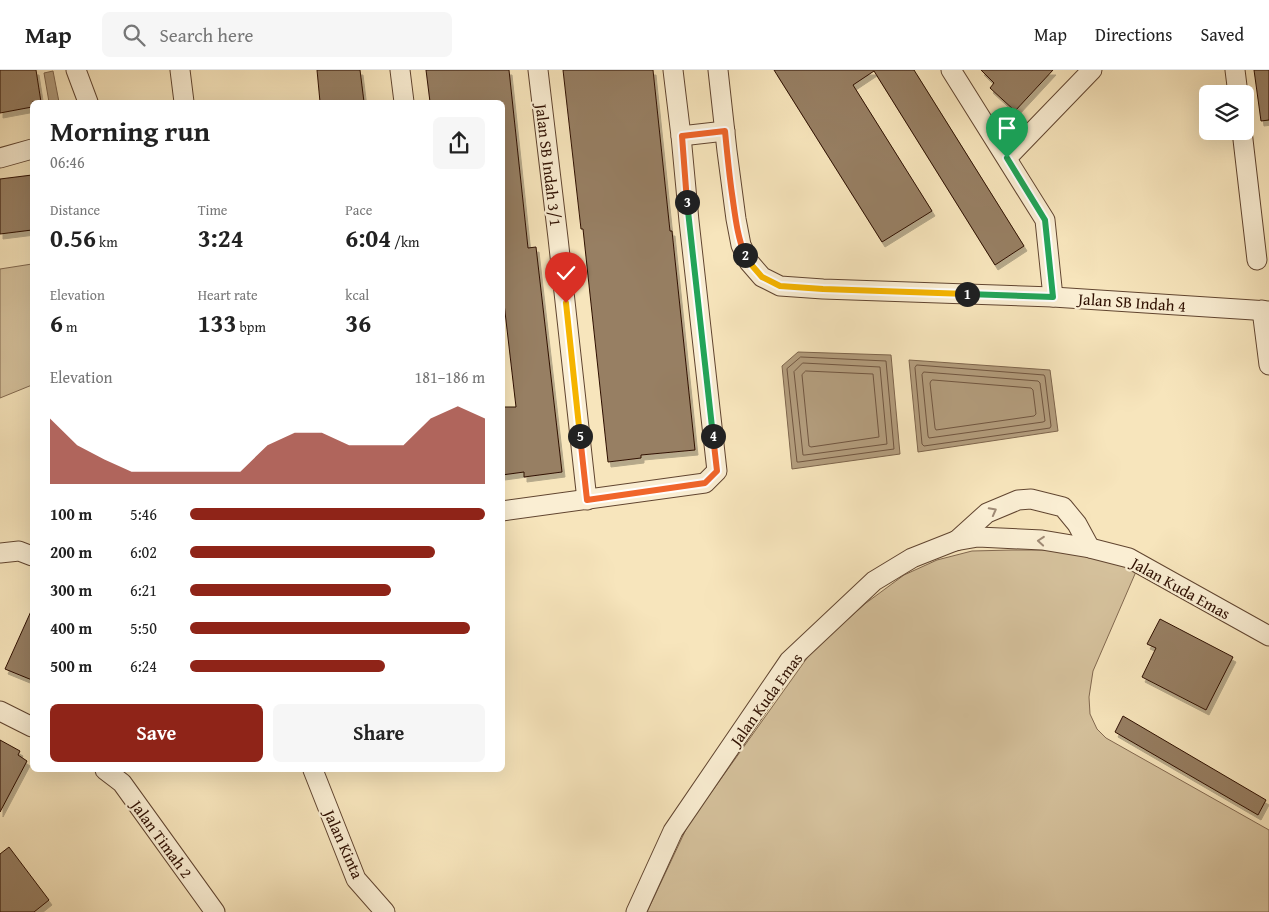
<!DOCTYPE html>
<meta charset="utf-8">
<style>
:root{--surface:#fff;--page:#f6f6f6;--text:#222;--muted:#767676;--line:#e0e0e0;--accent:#8f2418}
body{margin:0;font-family:"Gentium Book Plus",serif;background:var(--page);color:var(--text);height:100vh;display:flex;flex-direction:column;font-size:19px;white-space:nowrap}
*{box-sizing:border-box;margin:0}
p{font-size:16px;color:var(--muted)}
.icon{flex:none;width:28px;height:28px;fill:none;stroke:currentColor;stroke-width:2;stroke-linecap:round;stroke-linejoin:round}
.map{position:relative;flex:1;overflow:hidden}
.details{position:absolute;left:30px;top:30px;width:475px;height:672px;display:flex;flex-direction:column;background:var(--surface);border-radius:8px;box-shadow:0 5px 20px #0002}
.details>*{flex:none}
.buttons{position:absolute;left:1199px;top:15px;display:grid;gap:10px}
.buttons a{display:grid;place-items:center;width:55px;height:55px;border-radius:8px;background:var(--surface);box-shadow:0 5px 20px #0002;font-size:25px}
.pin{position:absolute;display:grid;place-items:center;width:42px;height:42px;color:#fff;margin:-51px -21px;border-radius:50% 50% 50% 0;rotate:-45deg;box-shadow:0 0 5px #0007}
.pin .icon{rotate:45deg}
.km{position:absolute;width:25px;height:25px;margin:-12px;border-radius:50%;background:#222;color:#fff;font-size:14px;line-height:25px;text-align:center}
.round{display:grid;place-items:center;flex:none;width:52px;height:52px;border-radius:8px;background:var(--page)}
.head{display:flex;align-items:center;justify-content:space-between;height:85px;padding:0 20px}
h1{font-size:28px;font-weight:700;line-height:38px}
.stats{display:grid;grid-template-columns:repeat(3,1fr);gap:8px;height:85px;padding:5px 20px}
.stats div{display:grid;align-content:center}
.stats b{font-size:25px;font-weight:700}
.stats small{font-size:14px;font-weight:400}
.stats p{font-size:14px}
.chart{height:140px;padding:10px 20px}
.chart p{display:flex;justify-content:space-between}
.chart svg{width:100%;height:90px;margin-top:5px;fill:var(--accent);opacity:.7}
.primary-button{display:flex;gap:10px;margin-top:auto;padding:10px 20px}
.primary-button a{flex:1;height:58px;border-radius:8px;background:var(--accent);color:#fff;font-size:20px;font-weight:700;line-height:58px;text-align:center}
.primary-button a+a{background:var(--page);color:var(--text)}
ul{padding:0 20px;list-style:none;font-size:16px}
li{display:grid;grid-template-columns:80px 60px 1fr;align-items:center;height:38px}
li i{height:12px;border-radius:6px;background:var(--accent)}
header{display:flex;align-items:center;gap:30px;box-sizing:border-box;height:70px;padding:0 25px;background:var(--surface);border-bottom:1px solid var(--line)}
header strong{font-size:24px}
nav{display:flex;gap:28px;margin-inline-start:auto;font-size:18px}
.search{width:350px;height:45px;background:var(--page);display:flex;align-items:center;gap:12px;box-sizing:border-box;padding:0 18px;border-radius:8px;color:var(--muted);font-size:19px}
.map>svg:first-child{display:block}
.green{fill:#d5c19c;stroke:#82684f}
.water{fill:#b39d7d;stroke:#7e654c}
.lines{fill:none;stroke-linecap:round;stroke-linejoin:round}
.shore{stroke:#715640;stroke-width:1}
.building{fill:#977f63;stroke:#2f1002;filter:url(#shadow)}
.minor-casing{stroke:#614530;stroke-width:21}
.minor{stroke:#faeed3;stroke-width:19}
.oneway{stroke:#9f8a75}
.split-1-casing{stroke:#fff;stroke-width:10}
.split-2-casing{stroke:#fff;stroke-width:10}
.split-3-casing{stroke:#fff;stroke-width:10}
.split-4-casing{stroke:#fff;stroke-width:10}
.split-5-casing{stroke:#fff;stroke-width:10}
.split-6-casing{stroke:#fff;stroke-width:10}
.split-1{stroke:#22a559;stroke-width:6}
.split-2{stroke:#f5b400;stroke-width:6}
.split-3{stroke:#f0652b;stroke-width:6}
.split-4{stroke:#22a559;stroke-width:6}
.split-5{stroke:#f0652b;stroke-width:6}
.split-6{stroke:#f5b400;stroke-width:6}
.labels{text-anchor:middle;stroke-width:4.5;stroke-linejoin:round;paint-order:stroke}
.street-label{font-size:16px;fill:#2f1002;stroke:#faeed3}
</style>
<header>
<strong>Map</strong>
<div class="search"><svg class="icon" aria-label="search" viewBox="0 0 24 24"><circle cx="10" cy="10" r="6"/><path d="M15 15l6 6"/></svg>Search here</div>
<nav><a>Map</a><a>Directions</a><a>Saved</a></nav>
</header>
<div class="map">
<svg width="1269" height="842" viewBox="0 0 1269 842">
<defs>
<filter id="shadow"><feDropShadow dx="3" dy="5" stdDeviation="0" flood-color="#0004"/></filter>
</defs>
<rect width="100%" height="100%" fill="#f7e5bc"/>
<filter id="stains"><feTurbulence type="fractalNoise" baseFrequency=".004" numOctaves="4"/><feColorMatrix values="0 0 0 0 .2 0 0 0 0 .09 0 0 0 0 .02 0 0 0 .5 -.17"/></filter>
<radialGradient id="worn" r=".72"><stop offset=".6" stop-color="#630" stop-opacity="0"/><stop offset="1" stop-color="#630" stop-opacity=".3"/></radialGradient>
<g class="green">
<path d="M 32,194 L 32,315 L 0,328 L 0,199 Z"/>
<path d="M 1012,480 L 1053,480 L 1138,497 L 1093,601 L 1089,627 L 1090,644 L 1097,659 L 1106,668 L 1269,760 L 1269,842 L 647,842 L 688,755 L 812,581 L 866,533 L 904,505 L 937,490 L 972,481 Z"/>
</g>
<g class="water">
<path d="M 53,1 L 59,32 L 49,32 L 44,3 Z"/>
<path d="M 798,282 L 891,285 L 900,384 L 792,399 L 782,296 Z"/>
<path d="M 909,290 L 1050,300 L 1058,361 L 918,382 Z"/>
</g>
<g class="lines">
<g class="shore">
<path d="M 801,287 L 886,291 L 894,379 L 799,392 L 797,392 L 787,299 Z"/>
<path d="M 803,293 L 880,297 L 887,374 L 805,385 L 803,385 L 794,302 Z"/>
<path d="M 917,295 L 1044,305 L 1045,307 L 1051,356 L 1050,358 L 924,376 L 922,374 L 915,298 Z"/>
<path d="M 806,301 L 873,304 L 879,367 L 811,377 L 809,376 L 802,305 Z"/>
<path d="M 924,302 L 1038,311 L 1040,313 L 1045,351 L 1043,352 L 929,368 L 928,366 L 922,305 Z"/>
<path d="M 933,310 L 1031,318 L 1033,320 L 1036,344 L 1034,346 L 936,360 L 935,358 L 930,313 L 931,311 Z"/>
</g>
</g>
<g class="building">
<path d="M 0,0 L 36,0 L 41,32 L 32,32 L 32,37 L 0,43 Z"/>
<path d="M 317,0 L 360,0 L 364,32 L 320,32 Z"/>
<path d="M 426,0 L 509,0 L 528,178 L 536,177 L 562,402 L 524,407 L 524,402 L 502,405 L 502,337 L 516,337 L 502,216 L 502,32 L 430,32 Z"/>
<path d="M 563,0 L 653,0 L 670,161 L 672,161 L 695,380 L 641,385 L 641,388 L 608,392 L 583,159 L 581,159 Z"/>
<path d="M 774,0 L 914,0 L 1024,176 L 995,195 L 874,1 L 853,15 L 932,141 L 882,172 Z"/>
<path d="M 981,0 L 1053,0 L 1015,41 L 990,18 L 994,13 Z"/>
<path d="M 1254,0 L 1269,0 L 1269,50 L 1261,51 Z"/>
<path d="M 32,105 L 32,160 L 0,164 L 0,109 Z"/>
<path d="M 32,539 L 32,610 L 5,599 Z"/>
<path d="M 1160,549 L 1233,587 L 1206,640 L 1142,607 L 1156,578 L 1147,574 Z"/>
<path d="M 1123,646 L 1266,730 L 1258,745 L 1115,662 Z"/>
<path d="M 0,670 L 20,681 L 18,685 L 27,691 L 0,742 Z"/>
<path d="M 9,777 L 49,830 L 34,842 L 0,842 L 0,784 Z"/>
</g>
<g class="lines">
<defs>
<g id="minor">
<path d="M 76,0 L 88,32"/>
<path d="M 180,0 L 184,32"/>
<path d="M 400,0 L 404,32"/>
<path d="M 538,0 L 558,168 L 587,430"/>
<path d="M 718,0 L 727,81 L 736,149 L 741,175 L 749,192 L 762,207 L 780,216 L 823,219 L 1053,227 L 1269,241"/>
<path d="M 951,0 L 1045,150 L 1053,227"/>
<path d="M 1235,0 L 1238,24"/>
<path d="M 1242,61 L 1257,190"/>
<path d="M 681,66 L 725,61"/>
<path d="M 0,88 L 32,79"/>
<path d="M 1007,88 L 1092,0"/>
<path d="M 1262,240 L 1269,295"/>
<path d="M 502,441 L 705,413 L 717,401 L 689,151 L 681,66 L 673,0"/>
<path d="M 956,471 L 987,443 L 1018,430 L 1031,429 L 1063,437 L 1077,454 L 1090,478"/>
<path d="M 0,483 L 19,481 L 32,486"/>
<path d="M 0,641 L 32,657"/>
<path d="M 105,700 L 122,713 L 215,842"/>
<path d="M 313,700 L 356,809 L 385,842"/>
<path d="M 636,842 L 673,761 L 789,591 L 874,511 L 912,488 L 955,471 L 978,467 L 1042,470 L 1090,478 L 1129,488 L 1269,566"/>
</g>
</defs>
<use href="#minor" class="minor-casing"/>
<use href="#minor" class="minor"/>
</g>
<defs><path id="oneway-chevron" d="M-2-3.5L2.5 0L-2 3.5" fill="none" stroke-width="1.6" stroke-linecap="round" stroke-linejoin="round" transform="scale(1.25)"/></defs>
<g class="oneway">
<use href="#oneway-chevron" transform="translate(993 441) rotate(-28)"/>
<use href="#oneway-chevron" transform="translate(1041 471) rotate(-175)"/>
</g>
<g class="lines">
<defs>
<path id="split-1" d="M 967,224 L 1053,227 L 1045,150 L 1007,88"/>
<path id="split-2" d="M 745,185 L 749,192 L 762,207 L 780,216 L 823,219 L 967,224"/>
<path id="split-3" d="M 687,132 L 682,66 L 725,61 C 727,82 729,103 732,124 C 735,144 737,166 745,185"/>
<path id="split-4" d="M 687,132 L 713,366"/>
<path id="split-5" d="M 580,366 L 587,430 L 705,413 L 717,401 L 713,366"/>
<path id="split-6" d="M 566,233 L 580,366"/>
</defs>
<use href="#split-1" class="split-1-casing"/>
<use href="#split-2" class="split-2-casing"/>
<use href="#split-3" class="split-3-casing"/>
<use href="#split-4" class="split-4-casing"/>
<use href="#split-5" class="split-5-casing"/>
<use href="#split-6" class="split-6-casing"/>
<use href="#split-1" class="split-1"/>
<use href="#split-2" class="split-2"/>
<use href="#split-3" class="split-3"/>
<use href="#split-4" class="split-4"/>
<use href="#split-5" class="split-5"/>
<use href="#split-6" class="split-6"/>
</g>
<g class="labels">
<g class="street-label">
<text transform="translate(549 95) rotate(83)" y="6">Jalan SB Indah 3/1</text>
<text transform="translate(1132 232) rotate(4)" y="6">Jalan SB Indah 4</text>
<text transform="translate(1181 518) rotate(29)" y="6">Jalan Kuda Emas</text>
<text transform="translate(766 629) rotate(-54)" y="6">Jalan Kuda Emas</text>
<text transform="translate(162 769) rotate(54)" y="6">Jalan Timah 2</text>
<text transform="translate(344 774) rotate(66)" y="6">Jalan Kinta</text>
</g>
</g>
<rect width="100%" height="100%" filter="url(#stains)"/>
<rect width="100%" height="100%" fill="url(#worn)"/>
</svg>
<div class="buttons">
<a><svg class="icon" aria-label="layers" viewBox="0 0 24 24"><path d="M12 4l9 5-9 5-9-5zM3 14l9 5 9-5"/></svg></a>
</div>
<div class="pin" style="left:1007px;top:88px;background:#1e9e55"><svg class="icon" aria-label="arrive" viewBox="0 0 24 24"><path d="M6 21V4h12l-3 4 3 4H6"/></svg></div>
<div class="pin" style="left:566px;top:233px;background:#d93025"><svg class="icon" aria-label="check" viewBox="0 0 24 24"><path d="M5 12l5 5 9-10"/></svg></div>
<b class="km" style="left:967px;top:224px">1</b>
<b class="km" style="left:745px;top:185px">2</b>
<b class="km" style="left:687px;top:132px">3</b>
<b class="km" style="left:713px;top:366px">4</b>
<b class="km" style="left:580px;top:366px">5</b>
<section class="details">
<div class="head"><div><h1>Morning run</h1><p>06:46</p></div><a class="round"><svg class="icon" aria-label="share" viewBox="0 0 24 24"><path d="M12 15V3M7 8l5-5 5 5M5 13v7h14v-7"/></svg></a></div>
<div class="stats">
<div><p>Distance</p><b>0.56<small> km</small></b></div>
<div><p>Time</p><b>3:24</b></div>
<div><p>Pace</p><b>6:04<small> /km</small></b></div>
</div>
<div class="stats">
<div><p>Elevation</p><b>6<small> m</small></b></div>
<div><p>Heart rate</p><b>133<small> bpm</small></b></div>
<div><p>kcal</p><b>36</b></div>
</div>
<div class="chart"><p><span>Elevation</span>181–186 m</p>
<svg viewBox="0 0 160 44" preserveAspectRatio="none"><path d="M0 44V12L10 25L20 32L30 38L40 38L50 38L60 38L70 38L80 25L90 19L100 19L110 25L120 25L130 25L140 12L150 6L160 12V44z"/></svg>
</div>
<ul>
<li><b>100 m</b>5:46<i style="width:100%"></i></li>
<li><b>200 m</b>6:02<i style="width:83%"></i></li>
<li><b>300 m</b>6:21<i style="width:68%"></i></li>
<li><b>400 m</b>5:50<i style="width:95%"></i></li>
<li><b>500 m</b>6:24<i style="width:66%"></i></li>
</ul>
<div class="primary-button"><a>Save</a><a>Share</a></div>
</section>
</div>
